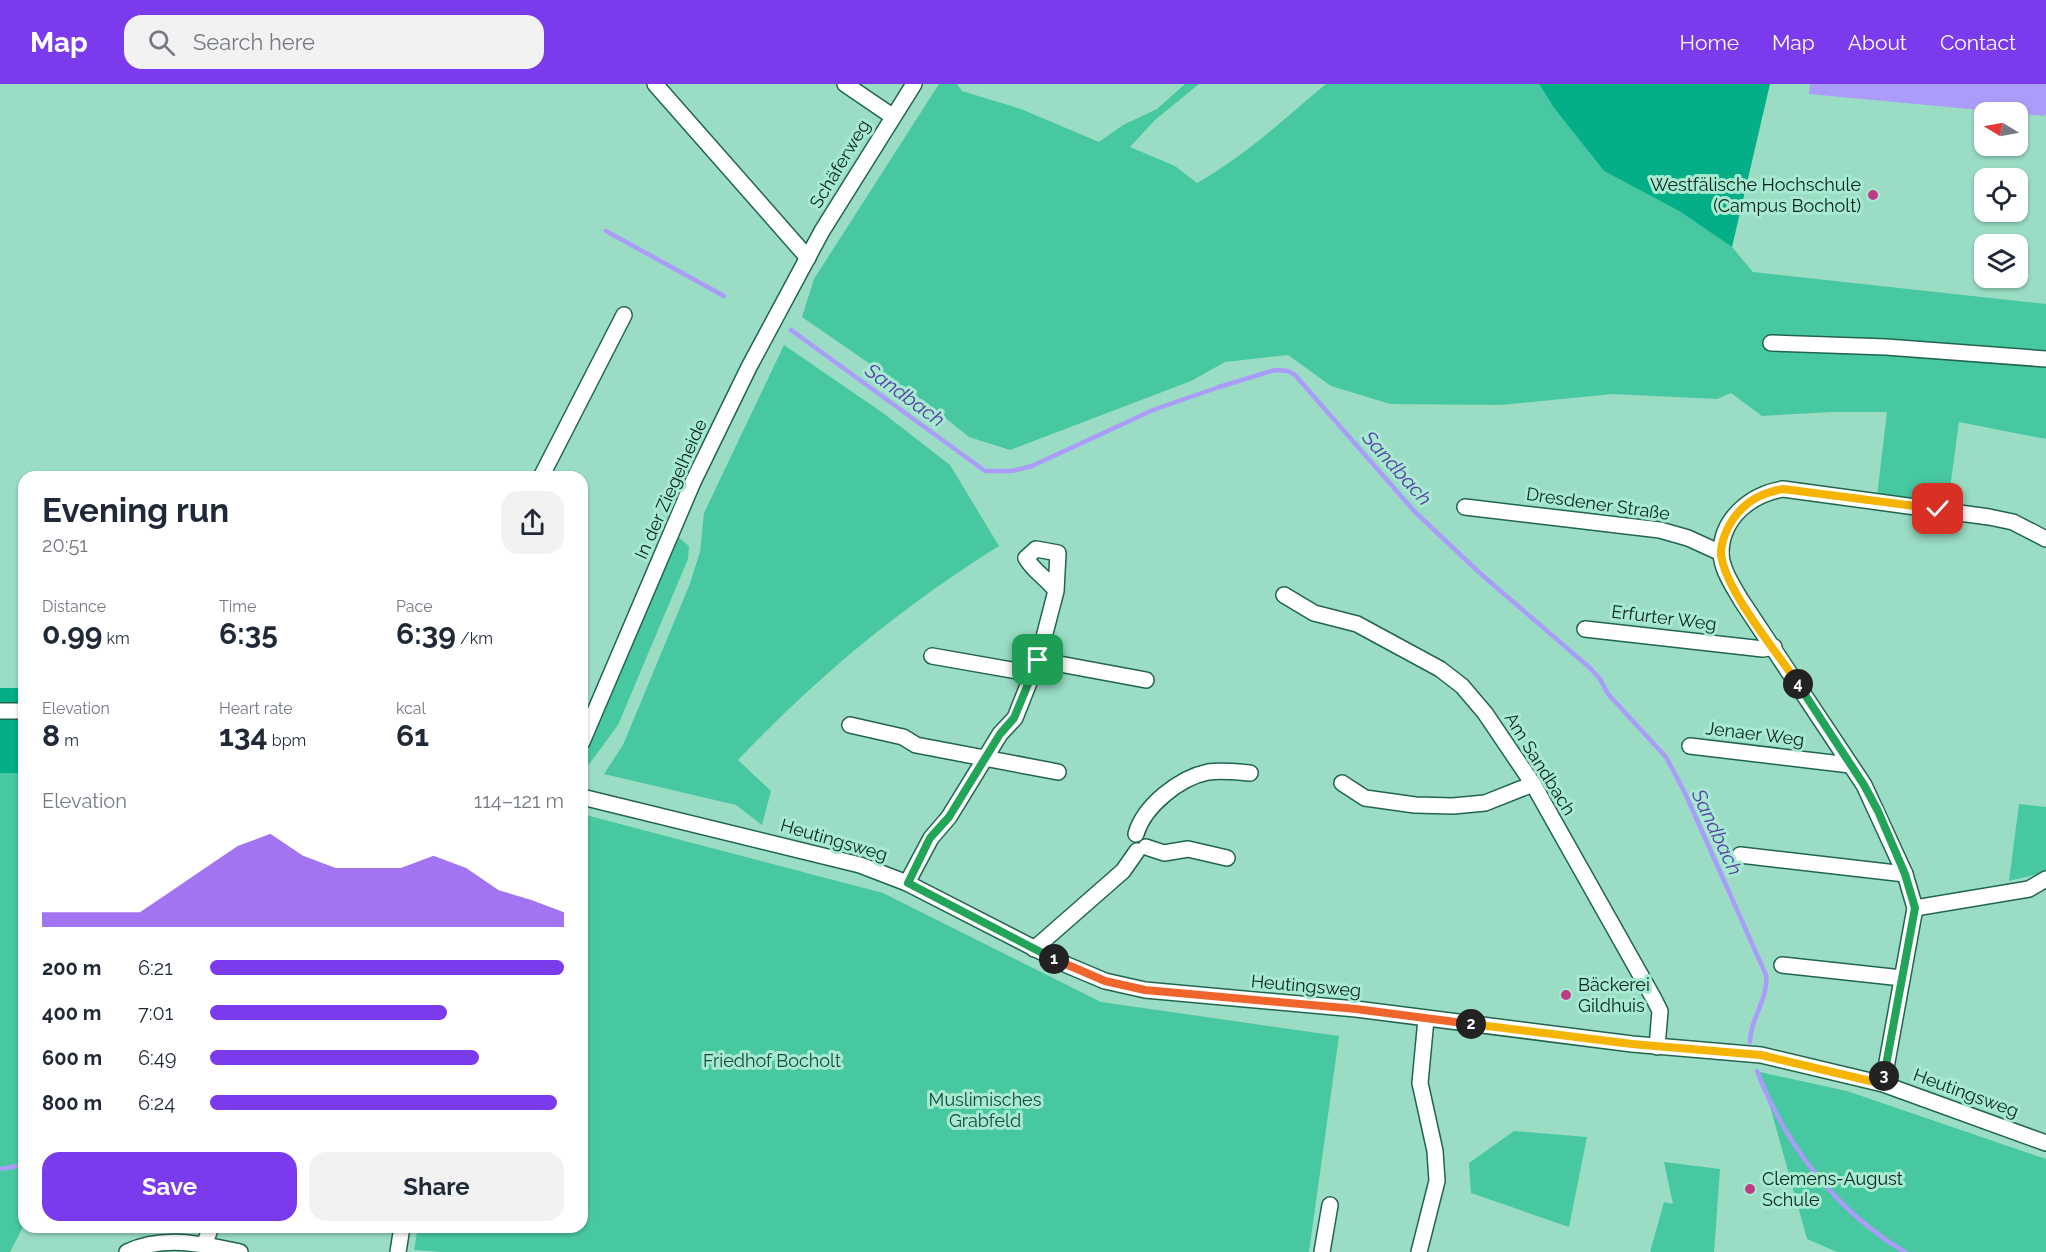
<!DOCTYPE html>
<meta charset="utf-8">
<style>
:root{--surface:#fff;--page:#f2f2f3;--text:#1f2937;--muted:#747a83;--accent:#7c3aed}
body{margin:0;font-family:Raleway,sans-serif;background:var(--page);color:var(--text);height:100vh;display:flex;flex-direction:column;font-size:22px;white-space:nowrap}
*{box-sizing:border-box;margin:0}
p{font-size:20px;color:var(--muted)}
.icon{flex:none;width:33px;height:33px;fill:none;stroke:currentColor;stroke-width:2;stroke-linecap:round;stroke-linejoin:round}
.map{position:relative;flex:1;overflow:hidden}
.panel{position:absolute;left:18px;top:387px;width:570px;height:762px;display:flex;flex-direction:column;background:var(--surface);border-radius:18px;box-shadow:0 2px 4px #0004}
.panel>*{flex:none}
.needle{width:39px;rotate:280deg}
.tools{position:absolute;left:1974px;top:18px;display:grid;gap:12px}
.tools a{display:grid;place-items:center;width:54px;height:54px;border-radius:12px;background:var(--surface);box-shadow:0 2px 4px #0004;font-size:30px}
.pin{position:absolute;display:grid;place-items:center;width:51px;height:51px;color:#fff;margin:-26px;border-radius:12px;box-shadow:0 3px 9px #0006}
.km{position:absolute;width:30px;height:30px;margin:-15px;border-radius:50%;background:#222;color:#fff;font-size:16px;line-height:30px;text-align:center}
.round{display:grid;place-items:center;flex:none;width:63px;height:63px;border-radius:18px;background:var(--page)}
.overview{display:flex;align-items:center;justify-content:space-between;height:102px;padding:0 24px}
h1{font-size:33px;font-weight:700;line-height:45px}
.metrics{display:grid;grid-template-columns:repeat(3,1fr);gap:9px;height:102px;padding:6px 24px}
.metrics div{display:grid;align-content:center}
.metrics b{font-size:30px;font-weight:700}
.metrics small{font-size:16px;font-weight:400}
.metrics p{font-size:16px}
.chart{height:168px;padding:12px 24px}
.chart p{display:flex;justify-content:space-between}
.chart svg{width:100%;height:108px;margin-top:6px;fill:var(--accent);opacity:.7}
.cta{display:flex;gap:12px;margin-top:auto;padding:12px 24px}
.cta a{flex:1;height:69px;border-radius:18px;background:var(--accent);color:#fff;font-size:24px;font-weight:700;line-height:69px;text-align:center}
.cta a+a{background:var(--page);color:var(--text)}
ul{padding:0 24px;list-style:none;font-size:20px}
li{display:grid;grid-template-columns:96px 72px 1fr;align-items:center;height:45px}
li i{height:15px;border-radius:8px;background:var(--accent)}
header{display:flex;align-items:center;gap:36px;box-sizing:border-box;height:84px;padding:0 30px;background:var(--accent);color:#fff}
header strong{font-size:28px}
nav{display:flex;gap:33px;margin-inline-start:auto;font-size:21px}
.search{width:420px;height:54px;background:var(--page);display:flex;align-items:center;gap:15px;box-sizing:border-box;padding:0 21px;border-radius:18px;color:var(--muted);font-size:22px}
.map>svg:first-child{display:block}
.green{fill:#48c8a1}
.forest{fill:#04ae87}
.water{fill:#aa9cf9}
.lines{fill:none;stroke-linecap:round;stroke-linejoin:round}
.stream{stroke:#aa9cf9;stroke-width:4.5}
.minor-casing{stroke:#216550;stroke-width:18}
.minor{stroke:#fff;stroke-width:15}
.split-1-casing{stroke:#fff;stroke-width:12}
.split-2-casing{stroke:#fff;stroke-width:12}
.split-3-casing{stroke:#fff;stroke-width:12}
.split-4-casing{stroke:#fff;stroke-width:12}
.split-5-casing{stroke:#fff;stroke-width:12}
.split-1{stroke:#22a559;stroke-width:8}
.split-2{stroke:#f0652b;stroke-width:8}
.split-3{stroke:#f5b400;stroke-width:8}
.split-4{stroke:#22a559;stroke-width:8}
.split-5{stroke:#f5b400;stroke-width:8}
.poi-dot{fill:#bd3c85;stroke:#a7ead1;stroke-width:2}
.labels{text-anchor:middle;stroke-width:6;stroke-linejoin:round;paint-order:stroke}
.street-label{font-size:18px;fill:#08251c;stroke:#a7ead1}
.poi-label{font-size:18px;fill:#08251c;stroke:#a7ead1;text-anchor:start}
.park-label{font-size:18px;fill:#134c3b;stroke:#a7ead1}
.water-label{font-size:20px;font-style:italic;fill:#583ea9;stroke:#a7ead1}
</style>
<header>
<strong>Map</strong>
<div class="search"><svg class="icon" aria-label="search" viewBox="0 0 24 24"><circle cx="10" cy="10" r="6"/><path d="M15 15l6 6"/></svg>Search here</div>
<nav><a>Home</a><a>Map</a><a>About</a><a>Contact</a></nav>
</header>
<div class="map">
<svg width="2046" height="1168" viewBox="0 0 2046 1168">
<rect width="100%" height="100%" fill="#9addc4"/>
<g class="green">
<path d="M 939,0 L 957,0 L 962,7 L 1021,25 L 1099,58 L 1123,41 L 1157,25 L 1185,0 L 1199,0 L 1155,36 L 1130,63 L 1175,82 L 1197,99 C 1246,71 1283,36 1326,0 L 1539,0 L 1554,24 L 1604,87 L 1679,127 L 1732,163 L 1753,188 L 2046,220 L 2046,355 L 1959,338 L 1948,419 L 1877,412 L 1887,328 L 1831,328 L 1762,332 L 1731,309 L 1717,315 L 1613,310 L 1500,321 L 1390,320 L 1331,302 L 1288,271 L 1225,278 L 1191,297 L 1010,366 L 969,353 L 928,320 L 802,233 L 814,195 Z"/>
<path d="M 784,261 L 883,329 L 950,381 L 999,462 C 901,523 817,593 738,676 L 771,707 L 762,741 L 736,721 L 604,690 L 623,661 L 689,502 L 700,468 L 704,429 Z"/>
<path d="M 678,453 L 689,462 L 688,475 L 618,641 L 585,686 L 582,685 L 582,679 Z"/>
<path d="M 0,689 L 24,689 L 24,1141 L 10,1168 L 0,1168 Z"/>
<path d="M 2019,720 L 2046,723 L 2046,788 L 2009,797 Z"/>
<path d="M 582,730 L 883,809 L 1101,918 L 1339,952 L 1309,1168 L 442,1168 L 414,1166 L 418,1143 L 582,1143 Z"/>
<path d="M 1755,987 L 1847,1007 L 2046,1075 L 2046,1168 L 1837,1168 L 1807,1155 L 1770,1022 Z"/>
<path d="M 1514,1047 L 1587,1053 L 1569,1143 L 1471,1109 L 1469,1079 Z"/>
<path d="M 1664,1078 L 1720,1085 L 1714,1168 L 1650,1168 L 1664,1118 L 1673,1120 Z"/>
</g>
<g class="forest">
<path d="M 1539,0 L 1770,0 L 1732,163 L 1679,127 L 1604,87 L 1554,24 Z"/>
<rect x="0" y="604" width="24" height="85"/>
</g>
<path class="water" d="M 1810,0 L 2046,0 L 2046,29 L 2045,32 L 1809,10 Z"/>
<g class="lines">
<g class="stream">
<path d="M 606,147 L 724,212"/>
<path d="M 791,246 L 985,387 L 1012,387 L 1032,382 L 1153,326 L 1219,303 L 1275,286 L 1288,287 L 1295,291 L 1415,428 L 1482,491 L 1589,583 L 1600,595 L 1608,610 L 1666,673 L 1685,709 L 1766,891 C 1769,914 1750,935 1750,958"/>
<path d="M 1757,987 C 1786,1062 1836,1127 1905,1168"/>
<path d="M 0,1085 L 24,1081"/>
</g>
<defs>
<g id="minor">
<path d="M 655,0 L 808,174"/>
<path d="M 845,0 L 892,32"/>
<path d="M 1771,259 L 1886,263 L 2046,275"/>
<path d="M 541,393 L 624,231"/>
<path d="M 1465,423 L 1660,446 L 1688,454 L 1721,469"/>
<path d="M 1284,511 L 1314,529 L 1357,540 L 1440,585 L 1462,602 L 1485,629 L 1533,700 L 1654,915 L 1660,927 L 1657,963"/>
<path d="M 1585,545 L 1763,565 L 1774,563"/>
<path d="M 932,572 L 1034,590"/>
<path d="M 1038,576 L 1146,596"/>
<path d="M 0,627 L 24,627"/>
<path d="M 850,641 L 903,653 L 916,661 L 1058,688"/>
<path d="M 582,658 L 693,398 L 749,283 L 822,147 L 914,0"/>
<path d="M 1690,662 L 1850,681"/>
<path d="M 1342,699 L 1365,714 L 1415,721 L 1453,722 L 1485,719 L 1533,700"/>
<path d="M 582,713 L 860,781 L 907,799 L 1067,881 L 1105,897 L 1145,906 L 1356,925 L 1632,960 L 1761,971 L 1883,1000 L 2046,1059"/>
<path d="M 1136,750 C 1144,722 1179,694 1208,688 C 1222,686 1236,688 1250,689"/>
<path d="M 1146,763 L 1164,769 L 1188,765 L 1227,774"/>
<path d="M 1740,771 L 1905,790"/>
<path d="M 907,799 L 931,754 L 949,733 L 1000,650 L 1015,634 L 1038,576 L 1056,507 L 1058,469 L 1036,465 L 1026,474 C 1034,488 1047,494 1056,507"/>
<path d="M 1915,824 L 2029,805 L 2046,795"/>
<path d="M 1034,865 L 1123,787 L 1137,767"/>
<path d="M 1782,881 L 1902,894"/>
<path d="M 1883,1000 L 1915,824 L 1905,790 L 1864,701 L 1741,516 C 1733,502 1721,485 1721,468 C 1722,433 1752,410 1783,405 L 1989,433 L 2013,438 L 2046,455"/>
<path d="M 204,1161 L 211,1143"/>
<path d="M 127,1168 C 164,1151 202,1160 240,1168"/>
<path d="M 398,1168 L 402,1143"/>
<path d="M 1322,1168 L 1330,1121"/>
<path d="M 1419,1168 L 1437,1097 L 1435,1067 L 1420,999 L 1426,935"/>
</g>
</defs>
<use href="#minor" class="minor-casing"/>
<use href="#minor" class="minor"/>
</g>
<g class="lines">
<defs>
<path id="split-1" d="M 1038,576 L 1014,634 L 1000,650 L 949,733 L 930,754 L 908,799 L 1054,875"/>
<path id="split-2" d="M 1054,875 L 1105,897 L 1145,906 L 1356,925 L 1471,940"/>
<path id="split-3" d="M 1471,940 L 1632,960 L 1761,971 L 1883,1000 L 1884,992"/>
<path id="split-4" d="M 1798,600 L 1864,701 L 1878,727 L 1905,790 L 1915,824 L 1884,992"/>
<path id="split-5" d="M 1798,600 C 1778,569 1723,504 1721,469 C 1721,458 1727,444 1733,435 C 1746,417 1761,409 1783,405 L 1938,425"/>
</defs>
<use href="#split-1" class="split-1-casing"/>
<use href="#split-2" class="split-2-casing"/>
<use href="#split-3" class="split-3-casing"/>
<use href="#split-4" class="split-4-casing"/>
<use href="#split-5" class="split-5-casing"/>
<use href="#split-1" class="split-1"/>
<use href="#split-2" class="split-2"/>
<use href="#split-3" class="split-3"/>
<use href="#split-4" class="split-4"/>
<use href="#split-5" class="split-5"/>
</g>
<g class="poi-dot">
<circle cx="1873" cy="111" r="6"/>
<circle cx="1566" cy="911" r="6"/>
<circle cx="1750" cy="1105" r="6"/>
</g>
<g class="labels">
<g class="street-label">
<text transform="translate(840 80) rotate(-59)" y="6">Schäferweg</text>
<text transform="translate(671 405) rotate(-66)" y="6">In der Ziegelheide</text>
<text transform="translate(1598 420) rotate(8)" y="6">Dresdener Straße</text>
<text transform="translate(1664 534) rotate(7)" y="6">Erfurter Weg</text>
<text transform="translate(1755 650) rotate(7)" y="6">Jenaer Weg</text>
<text transform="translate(1540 680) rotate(58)" y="6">Am Sandbach</text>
<text transform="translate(834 756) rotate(16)" y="6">Heutingsweg</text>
<text transform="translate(1306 902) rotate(5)" y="6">Heutingsweg</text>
<text transform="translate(1966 1009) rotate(20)" y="6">Heutingsweg</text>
</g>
<g class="poi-label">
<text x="1861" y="107" text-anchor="end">Westfälische Hochschule<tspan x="1861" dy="21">(Campus Bocholt)</tspan></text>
<text x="1578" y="907">Bäckerei<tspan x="1578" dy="21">Gildhuis</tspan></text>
<text x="1762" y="1101">Clemens-August<tspan x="1762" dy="21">Schule</tspan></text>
</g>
<g class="park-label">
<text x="772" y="983">Friedhof Bocholt</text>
<text x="985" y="1022">Muslimisches<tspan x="985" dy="21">Grabfeld</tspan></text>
</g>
<g class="water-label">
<text transform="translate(905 311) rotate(36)" y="7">Sandbach</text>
<text transform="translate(1397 384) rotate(48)" y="7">Sandbach</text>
<text transform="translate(1717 748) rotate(65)" y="7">Sandbach</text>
</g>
</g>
</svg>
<div class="tools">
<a><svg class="needle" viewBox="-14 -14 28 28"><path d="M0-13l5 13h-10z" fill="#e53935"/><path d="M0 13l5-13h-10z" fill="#747a83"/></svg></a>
<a><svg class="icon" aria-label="locate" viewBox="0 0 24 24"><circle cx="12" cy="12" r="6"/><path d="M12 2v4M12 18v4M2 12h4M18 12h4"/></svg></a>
<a><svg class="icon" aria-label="layers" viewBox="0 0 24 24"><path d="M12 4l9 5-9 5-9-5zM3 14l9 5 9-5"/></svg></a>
</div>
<div class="pin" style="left:1038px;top:576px;background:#1e9e55"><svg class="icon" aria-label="arrive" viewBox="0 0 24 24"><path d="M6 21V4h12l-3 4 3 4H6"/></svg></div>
<div class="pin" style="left:1938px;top:425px;background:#d93025"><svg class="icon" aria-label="check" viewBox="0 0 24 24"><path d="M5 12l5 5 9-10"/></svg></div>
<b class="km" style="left:1054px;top:875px">1</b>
<b class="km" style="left:1471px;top:940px">2</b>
<b class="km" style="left:1884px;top:992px">3</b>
<b class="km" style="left:1798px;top:600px">4</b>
<section class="panel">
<div class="overview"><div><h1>Evening run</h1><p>20:51</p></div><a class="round"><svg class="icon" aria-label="share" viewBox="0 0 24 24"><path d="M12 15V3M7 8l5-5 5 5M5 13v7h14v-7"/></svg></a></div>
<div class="metrics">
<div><p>Distance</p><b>0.99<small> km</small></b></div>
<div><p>Time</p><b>6:35</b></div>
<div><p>Pace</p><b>6:39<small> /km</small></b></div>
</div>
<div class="metrics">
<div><p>Elevation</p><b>8<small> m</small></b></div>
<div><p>Heart rate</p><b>134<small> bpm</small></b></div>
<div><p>kcal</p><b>61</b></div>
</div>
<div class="chart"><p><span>Elevation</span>114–121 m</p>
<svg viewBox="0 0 160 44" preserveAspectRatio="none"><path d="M0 44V38L10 38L20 38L30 38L40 29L50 20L60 11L70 6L80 15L90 20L100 20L110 20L120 15L130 20L140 29L150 33L160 38V44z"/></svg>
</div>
<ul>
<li><b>200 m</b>6:21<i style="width:100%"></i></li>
<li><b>400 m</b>7:01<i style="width:67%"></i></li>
<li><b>600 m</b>6:49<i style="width:76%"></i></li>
<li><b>800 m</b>6:24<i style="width:98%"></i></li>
</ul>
<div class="cta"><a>Save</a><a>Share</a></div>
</section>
</div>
